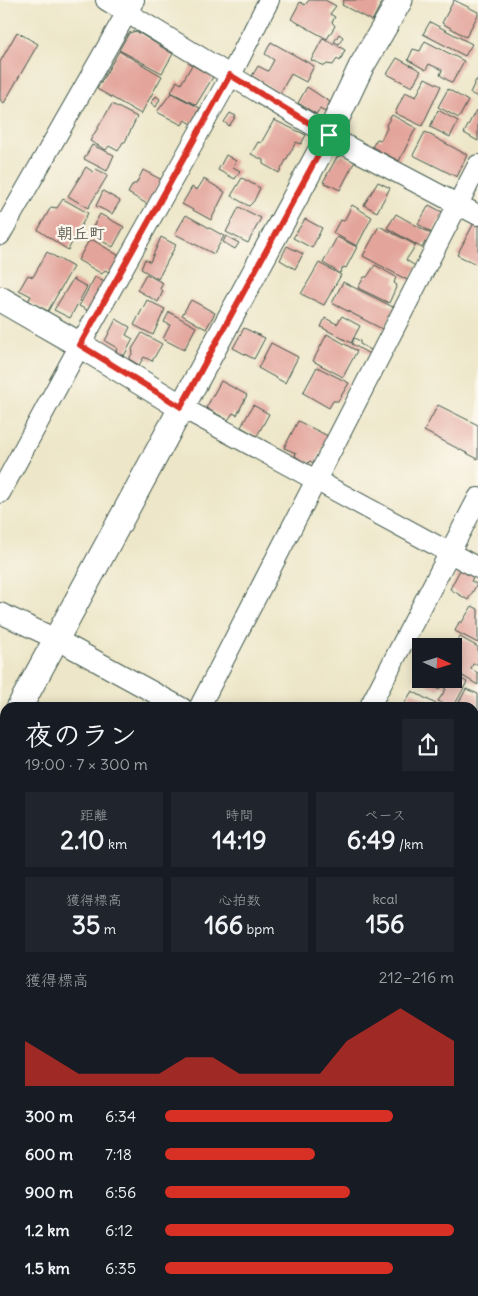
<!DOCTYPE html>
<html lang="ja">
<meta charset="utf-8">
<style>
:root{--surface:#171b24;--page:#20242c;--text:#f1f3f6;--muted:#9ea1a6;--accent:#d93025}
body{margin:0;font-family:Delius,"Klee One",sans-serif;background:var(--page);color:var(--text);height:100vh;display:flex;flex-direction:column;font-size:19px;white-space:nowrap}
*{box-sizing:border-box;margin:0}
p{font-size:16px;color:var(--muted)}
.icon{flex:none;width:28px;height:28px;fill:none;stroke:currentColor;stroke-width:2;stroke-linecap:round;stroke-linejoin:round}
.map{position:relative;flex:1;overflow:hidden}
.drawer{position:absolute;left:0px;top:702px;width:479px;height:594px;display:flex;flex-direction:column;background:var(--surface);border-radius:15px 15px 0 0;box-shadow:0 2px 12px #0003}
.drawer>*{flex:none}
.needle{width:32px;rotate:94deg}
.tools{position:absolute;left:412px;top:638px;display:grid;gap:10px}
.tools a{display:grid;place-items:center;width:50px;height:50px;border-radius:0px;background:var(--surface);box-shadow:0 2px 12px #0003;font-size:25px}
.pin{position:absolute;display:grid;place-items:center;width:42px;height:42px;color:#fff;margin:-21px;border-radius:10px;box-shadow:0 2px 8px #0006}
.round{display:grid;place-items:center;flex:none;width:52px;height:52px;border-radius:0px;background:var(--page)}
.headline{display:flex;align-items:center;justify-content:space-between;height:85px;padding:0 25px}
h1{font-size:28px;font-weight:700;line-height:38px}
.stats{display:grid;grid-template-columns:repeat(3,1fr);gap:8px;height:85px;padding:5px 25px}
.stats div{display:grid;align-content:center;border-radius:0px;background:var(--page);text-align:center}
.stats b{font-size:25px;font-weight:700}
.stats small{font-size:14px;font-weight:400}
.stats p{font-size:14px}
.chart{height:140px;padding:10px 25px}
.chart p{display:flex;justify-content:space-between}
.chart svg{width:100%;height:90px;margin-top:5px;fill:var(--accent);opacity:.7}
ul{padding:0 25px;list-style:none;font-size:16px}
li{display:grid;grid-template-columns:80px 60px 1fr;align-items:center;height:38px}
li i{height:12px;border-radius:6px;background:var(--accent)}
.map>svg:first-child{display:block}
.park{fill:url(#park-dots);stroke:#6d8552}
.building{fill:#e3a49b}
.lines{fill:none;stroke-linecap:round;stroke-linejoin:round}
.minor-casing{stroke:#3e564a;stroke-width:22}
.tertiary-casing{stroke:#3e564a;stroke-width:27}
.minor{stroke:#fff;stroke-width:20}
.tertiary{stroke:#fff;stroke-width:25}
.tram{stroke:#1f3d34;stroke-width:1}
.route-casing{stroke:#fff;stroke-width:10}
.route{stroke:#d93025;stroke-width:6}
.labels{text-anchor:middle;stroke-width:4.5;stroke-linejoin:round;paint-order:stroke}
.quarter-label{font-size:16px;font-weight:bold;fill:#646158;stroke:#fbf7ec}
</style>
<div class="map">
<svg width="478" height="1296" viewBox="0 0 478 1296">
<defs>
<pattern id="park-dots" width="8" height="8" patternUnits="userSpaceOnUse" patternTransform="scale(1.25)"><rect width="8" height="8" fill="#bbcd71"/><path d="M2 2h.1M6 6h.1" fill="none" stroke="#97a85e" stroke-width="1.8" stroke-linecap="round"/></pattern>
</defs>
<rect width="100%" height="100%" fill="#fbf7ec"/>
<filter id="ink" filterUnits="userSpaceOnUse"><feTurbulence type="fractalNoise" baseFrequency=".02" numOctaves="2"/><feDisplacementMap in="SourceGraphic" scale="10" xChannelSelector="R" yChannelSelector="G"/><feConvolveMatrix kernelMatrix="1 2 1 2 8 2 1 2 1" color-interpolation-filters="sRGB"/></filter>
<filter id="wash" filterUnits="userSpaceOnUse"><feTurbulence type="fractalNoise" baseFrequency=".0096" numOctaves="4" result="noise"/><feDisplacementMap in="SourceGraphic" scale="20" xChannelSelector="R" yChannelSelector="G"/><feGaussianBlur stdDeviation="1.12" result="paint"/><feColorMatrix in="noise" values="0 0 0 0 0 0 0 0 0 0 0 0 0 0 0 0 0 1.4 0 .05"/><feComposite in="paint" operator="in"/></filter>
<g filter="url(#wash)">
<rect width="100%" height="100%" fill="#ede6c8"/>
<g class="park">
<path d="M 474,743 L 478,745 L 478,812 L 474,820 Z"/>
<path d="M 343,1291 L 467,1291 L 478,1292 L 478,1296 L 343,1296 Z"/>
</g>
<g id="blocks">
<g class="building">
<path d="M 309,0 L 325,0 L 336,6 L 330,14 L 335,17 L 332,22 L 335,26 L 327,39 L 291,19 L 300,2 L 305,5 Z"/>
<path d="M 344,0 L 383,0 L 372,21 L 342,5 Z"/>
<path d="M 454,0 L 478,12 L 478,15 L 466,37 L 442,23 Z"/>
<path d="M 430,22 L 472,44 L 465,56 L 423,34 Z"/>
<path d="M 136,31 L 173,54 L 162,73 L 119,50 L 129,33 Z"/>
<path d="M 17,32 L 38,44 L 4,103 L 0,100 L 0,62 Z"/>
<path d="M 339,34 L 343,37 L 339,44 L 334,42 Z"/>
<path d="M 323,38 L 345,50 L 340,61 L 337,59 L 333,65 L 327,64 L 325,66 L 311,60 Z"/>
<path d="M 425,41 L 464,61 L 452,83 L 440,75 L 442,70 L 429,64 L 426,70 L 408,60 L 413,49 L 420,51 Z"/>
<path d="M 271,42 L 314,66 L 306,82 L 291,74 L 280,93 L 252,76 L 258,66 L 268,71 L 274,60 L 265,54 Z"/>
<path d="M 119,51 L 162,76 L 141,114 L 97,89 Z"/>
<path d="M 397,58 L 421,71 L 412,87 L 387,74 Z"/>
<path d="M 192,65 L 213,77 L 196,105 L 171,92 L 177,81 L 181,84 Z"/>
<path d="M 425,78 L 441,86 L 422,126 L 395,113 L 405,92 L 416,97 Z"/>
<path d="M 476,80 L 478,80 L 478,97 L 470,93 Z"/>
<path d="M 307,87 L 330,102 L 325,112 L 320,109 L 316,114 L 298,103 Z"/>
<path d="M 448,89 L 468,101 L 459,118 L 438,107 Z"/>
<path d="M 171,93 L 200,108 L 192,124 L 185,120 L 182,125 L 157,112 Z"/>
<path d="M 156,96 L 160,99 L 156,107 L 151,103 Z"/>
<path d="M 112,104 L 137,117 L 125,142 L 123,142 L 118,151 L 109,146 L 106,150 L 90,141 Z"/>
<path d="M 438,110 L 458,121 L 450,137 L 430,127 Z"/>
<path d="M 476,110 L 478,111 L 478,141 L 464,133 Z"/>
<path d="M 230,113 L 236,116 L 229,126 L 224,122 Z"/>
<path d="M 392,115 L 416,128 L 399,161 L 372,147 L 377,139 L 381,140 L 387,128 L 386,125 Z"/>
<path d="M 274,120 L 306,135 L 301,144 L 296,142 L 279,173 L 263,164 L 263,160 L 251,154 L 258,142 L 261,143 Z"/>
<path d="M 425,132 L 467,155 L 457,177 L 413,155 Z"/>
<path d="M 92,145 L 114,155 L 107,171 L 84,159 Z"/>
<path d="M 226,155 L 236,161 L 233,167 L 240,171 L 235,179 L 218,170 Z"/>
<path d="M 343,155 L 355,161 L 340,190 L 323,182 L 337,157 Z"/>
<path d="M 86,167 L 93,172 L 96,169 L 108,175 L 88,208 L 68,196 Z"/>
<path d="M 143,170 L 162,180 L 147,204 L 128,193 L 133,184 L 136,184 Z"/>
<path d="M 242,178 L 260,188 L 254,201 L 249,206 L 231,196 Z"/>
<path d="M 204,179 L 225,192 L 211,220 L 182,204 L 192,187 L 197,190 Z"/>
<path d="M 378,182 L 390,188 L 377,212 L 364,205 Z"/>
<path d="M 103,191 L 120,201 L 112,214 L 96,206 Z"/>
<path d="M 63,199 L 88,213 L 68,250 L 38,230 L 51,207 L 57,208 Z"/>
<path d="M 352,205 L 372,217 L 357,246 L 333,233 L 340,220 L 344,221 Z"/>
<path d="M 429,205 L 444,213 L 432,233 L 418,224 Z"/>
<path d="M 239,207 L 261,218 L 248,243 L 226,232 Z"/>
<path d="M 100,214 L 124,227 L 113,247 L 89,234 Z"/>
<path d="M 396,214 L 433,235 L 428,243 L 425,242 L 422,248 L 387,228 Z"/>
<path d="M 186,215 L 224,236 L 214,254 L 175,234 Z"/>
<path d="M 305,219 L 322,228 L 312,248 L 293,238 Z"/>
<path d="M 475,221 L 478,223 L 478,265 L 457,255 Z"/>
<path d="M 379,226 L 416,245 L 406,260 L 417,267 L 409,281 L 363,256 Z"/>
<path d="M 226,236 L 239,243 L 235,249 L 223,242 Z"/>
<path d="M 161,237 L 176,245 L 158,279 L 141,269 L 145,259 L 150,262 Z"/>
<path d="M 337,237 L 357,247 L 346,268 L 343,267 L 340,273 L 323,263 Z"/>
<path d="M 93,240 L 121,257 L 113,274 L 105,270 L 102,274 L 78,260 L 88,242 Z"/>
<path d="M 287,246 L 303,254 L 295,269 L 280,260 Z"/>
<path d="M 47,252 L 73,267 L 48,311 L 28,301 L 31,296 L 19,290 L 28,275 L 33,277 Z"/>
<path d="M 319,263 L 341,275 L 324,305 L 301,294 Z"/>
<path d="M 375,265 L 396,277 L 394,283 L 397,285 L 389,303 L 358,288 L 364,277 L 367,277 Z"/>
<path d="M 146,274 L 163,283 L 160,289 L 163,291 L 158,302 L 137,290 Z"/>
<path d="M 95,277 L 108,284 L 87,313 L 87,310 L 79,306 Z"/>
<path d="M 73,279 L 87,287 L 70,318 L 54,310 Z"/>
<path d="M 343,282 L 395,308 L 384,330 L 332,303 Z"/>
<path d="M 147,300 L 165,309 L 153,335 L 134,325 Z"/>
<path d="M 191,300 L 215,313 L 206,329 L 182,315 Z"/>
<path d="M 169,312 L 196,327 L 184,350 L 163,339 L 170,325 L 164,322 Z"/>
<path d="M 342,316 L 360,326 L 351,343 L 321,327 L 325,318 L 337,324 Z"/>
<path d="M 116,319 L 130,327 L 126,335 L 133,339 L 124,356 L 116,352 L 117,348 L 105,341 Z"/>
<path d="M 244,328 L 265,338 L 254,359 L 233,348 Z"/>
<path d="M 142,333 L 162,344 L 152,361 L 144,357 L 139,365 L 129,359 L 133,352 L 132,349 Z"/>
<path d="M 327,334 L 357,351 L 343,377 L 313,361 Z"/>
<path d="M 354,338 L 360,341 L 360,344 L 373,351 L 371,355 L 352,344 Z"/>
<path d="M 271,343 L 298,357 L 285,383 L 258,368 Z"/>
<path d="M 317,367 L 349,383 L 338,401 L 333,401 L 329,408 L 303,393 Z"/>
<path d="M 221,381 L 247,395 L 237,415 L 233,413 L 228,420 L 206,408 Z"/>
<path d="M 253,405 L 269,414 L 257,436 L 241,427 Z"/>
<path d="M 438,405 L 478,425 L 478,459 L 424,431 Z"/>
<path d="M 298,421 L 328,436 L 315,464 L 310,461 L 307,464 L 295,456 L 296,453 L 284,448 Z"/>
<path d="M 461,568 L 474,576 L 471,581 L 477,584 L 468,600 L 450,589 Z"/>
<path d="M 472,606 L 478,609 L 478,643 L 455,631 L 459,622 L 462,622 Z"/>
<path d="M 460,637 L 478,647 L 478,664 L 473,664 L 471,669 L 478,673 L 478,685 L 454,671 L 454,648 Z"/>
<path d="M 454,675 L 467,682 L 453,708 L 438,701 L 446,689 L 441,686 L 439,690 L 421,681 L 423,679 L 454,679 Z"/>
<path d="M 466,689 L 478,694 L 478,722 L 474,720 L 474,708 L 456,708 Z"/>
<path d="M 412,691 L 443,708 L 410,708 L 404,704 Z"/>
<path d="M 474,723 L 478,725 L 478,744 L 474,741 Z"/>
<path d="M 5,998 L 5,1018 L 0,1017 L 0,1011 Z"/>
<rect x="0" y="1022" width="5" height="22"/>
<rect x="474" y="1022" width="4" height="35"/>
<rect x="474" y="1090" width="4" height="34"/>
<path d="M 3,1189 L 5,1189 L 5,1215 L 1,1215 Z"/>
<path d="M 48,1291 L 70,1291 L 69,1296 L 48,1296 Z"/>
<rect x="81" y="1291" width="27" height="5"/>
<path d="M 120,1291 L 144,1291 L 144,1296 L 119,1296 Z"/>
<path d="M 215,1291 L 228,1291 L 228,1296 L 214,1296 Z"/>
<rect x="239" y="1291" width="22" height="5"/>
<path d="M 306,1291 L 323,1292 L 323,1296 L 306,1296 Z"/>
</g>
</g>
</g>
<g filter="url(#ink)">
<use href="#blocks" fill-opacity="0" stroke="#3e564a" stroke-width="1"/>
<g class="lines">
<defs>
<g id="minor">
<path d="M 106,0 L 347,146 L 478,215"/>
<path d="M 0,235 L 134,0"/>
<path d="M 181,407 L 478,568"/>
<path d="M 0,493 L 80,345 L 231,75 L 269,0"/>
<path d="M 0,613 L 56,639 L 182,708"/>
<path d="M 199,708 L 478,165"/>
<path d="M 369,708 L 478,498"/>
<path d="M 474,827 L 478,819"/>
<path d="M 0,977 L 5,977"/>
<path d="M 474,994 L 478,994"/>
<path d="M 0,1091 L 5,1081"/>
<path d="M 0,1266 L 5,1266"/>
<path d="M 474,1282 L 478,1282"/>
<path d="M 177,1291 L 182,1296"/>
<path d="M 31,1296 L 31,1291"/>
</g>
<g id="tertiary">
<path d="M 0,299 L 80,345 L 181,407"/>
<path d="M 19,708 L 329,135 L 361,67 L 400,0"/>
<path d="M 0,742 L 5,733"/>
<path d="M 474,1143 L 478,1144"/>
<path d="M 0,1144 L 5,1144"/>
<path d="M 474,1162 L 478,1162"/>
</g>
</defs>
<use href="#minor" class="minor-casing"/>
<use href="#tertiary" class="tertiary-casing"/>
<use href="#minor" class="minor"/>
<use href="#tertiary" class="tertiary"/>
<g class="tram">
<path d="M 0,1136 L 5,1136"/>
<path d="M 474,1154 L 478,1154"/>
</g>
</g>
</g>
<g class="lines" filter="url(#ink)">
<defs>
<path id="route" d="M 230,75 L 329,135 L 181,407 L 80,345 Z"/>
</defs>
<use href="#route" class="route-casing"/>
<use href="#route" class="route"/>
</g>
<g class="labels">
<g class="quarter-label">
<text x="81" y="239">朝丘町</text>
</g>
</g>
</svg>
<div class="tools">
<a><svg class="needle" viewBox="-14 -14 28 28"><path d="M0-13l5 13h-10z" fill="#e53935"/><path d="M0 13l5-13h-10z" fill="#9ea1a6"/></svg></a>
</div>
<div class="pin" style="left:329px;top:135px;background:#1e9e55"><svg class="icon" aria-label="arrive" viewBox="0 0 24 24"><path d="M6 21V4h12l-3 4 3 4H6"/></svg></div>
<section class="drawer">
<div class="headline"><div><h1>夜のラン</h1><p>19:00 · 7 × 300 m</p></div><a class="round"><svg class="icon" aria-label="share" viewBox="0 0 24 24"><path d="M12 15V3M7 8l5-5 5 5M5 13v7h14v-7"/></svg></a></div>
<div class="stats">
<div><p>距離</p><b>2.10<small> km</small></b></div>
<div><p>時間</p><b>14:19</b></div>
<div><p>ペース</p><b>6:49<small> /km</small></b></div>
</div>
<div class="stats">
<div><p>獲得標高</p><b>35<small> m</small></b></div>
<div><p>心拍数</p><b>166<small> bpm</small></b></div>
<div><p>kcal</p><b>156</b></div>
</div>
<div class="chart"><p><span>獲得標高</span>212–216 m</p>
<svg viewBox="0 0 160 44" preserveAspectRatio="none"><path d="M0 44V22L10 30L20 38L30 38L40 38L50 38L60 30L70 30L80 38L90 38L100 38L110 38L120 22L130 14L140 6L150 14L160 22V44z"/></svg>
</div>
<ul>
<li><b>300 m</b>6:34<i style="width:79%"></i></li>
<li><b>600 m</b>7:18<i style="width:52%"></i></li>
<li><b>900 m</b>6:56<i style="width:64%"></i></li>
<li><b>1.2 km</b>6:12<i style="width:100%"></i></li>
<li><b>1.5 km</b>6:35<i style="width:79%"></i></li>
</ul>
</section>
</div>
